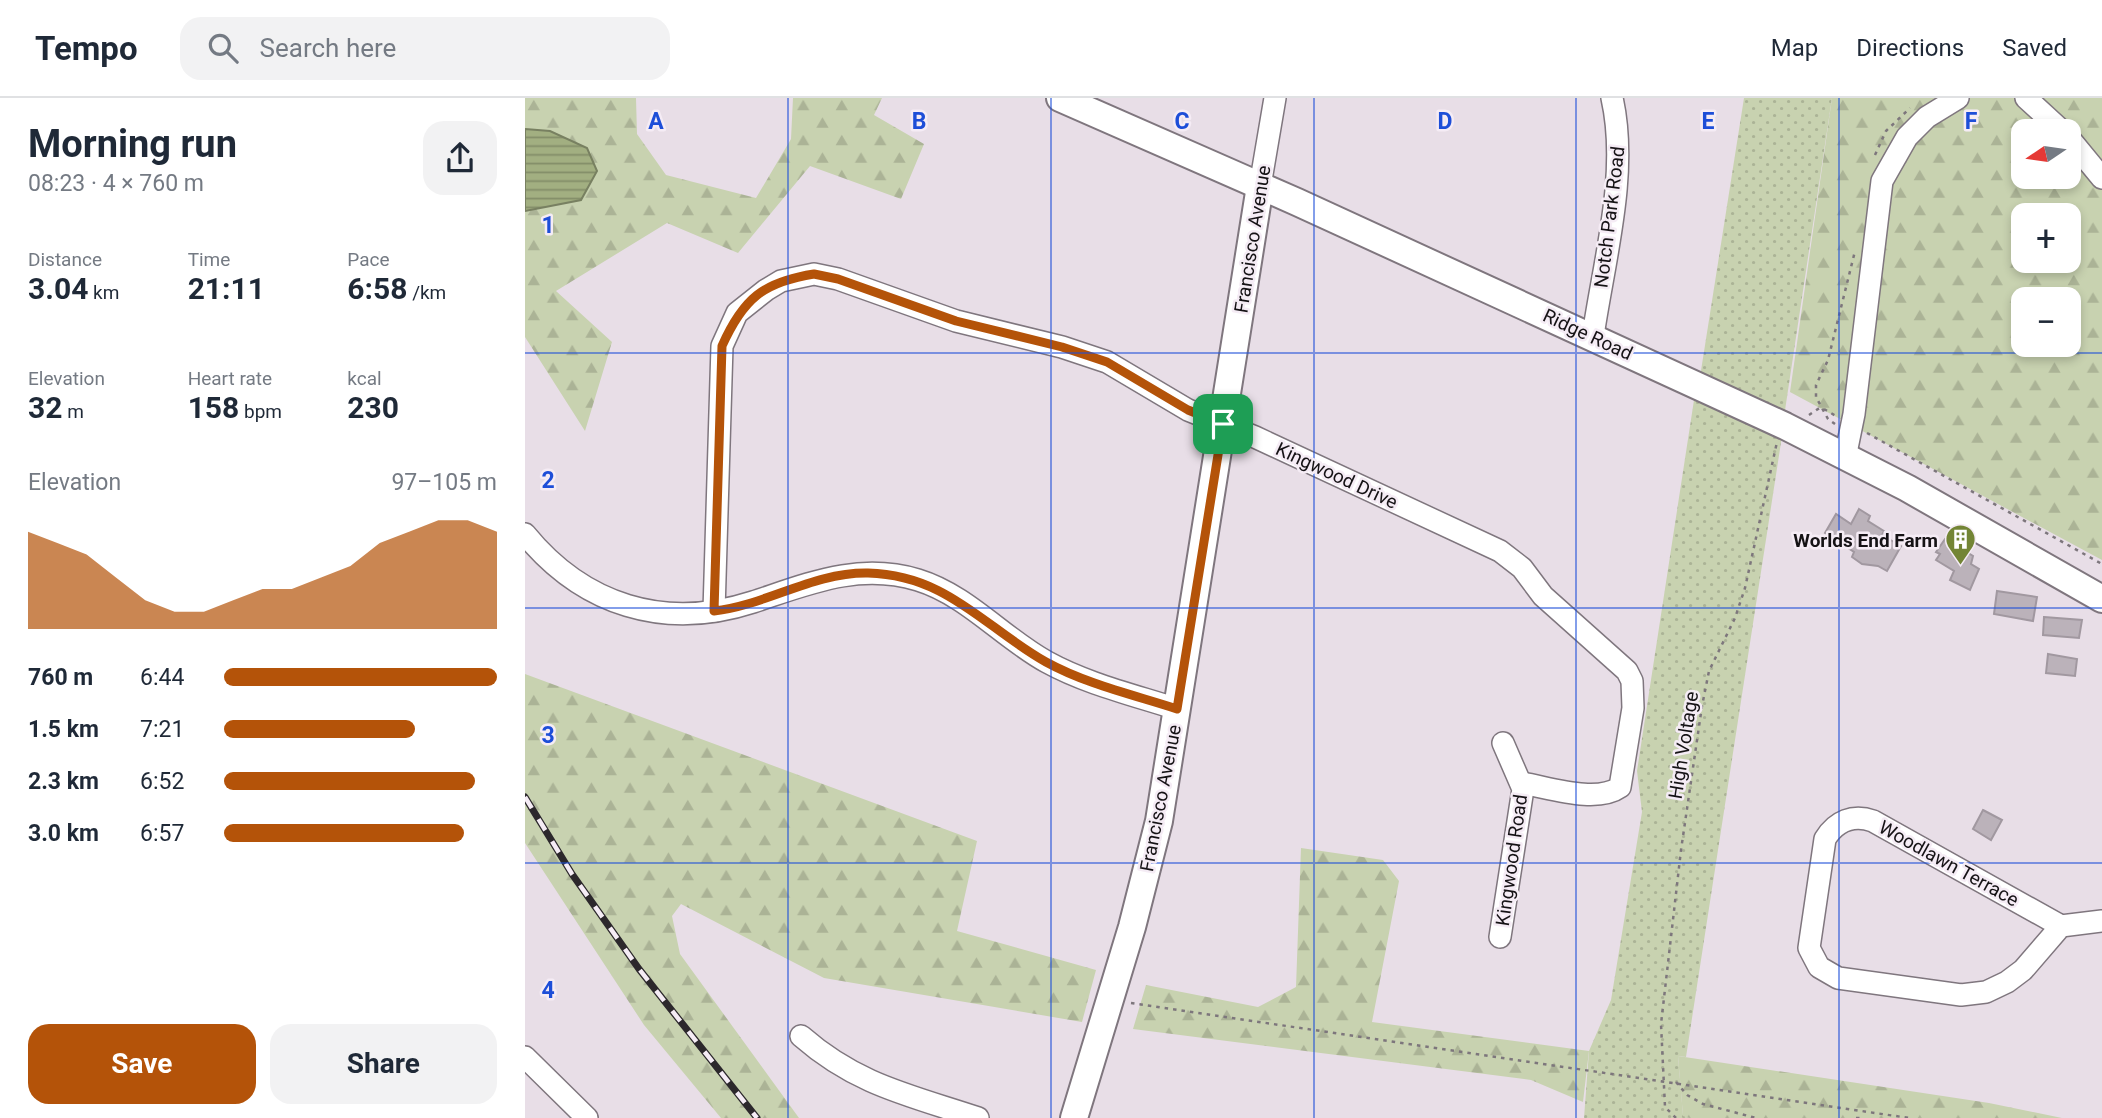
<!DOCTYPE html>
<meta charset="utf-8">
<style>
:root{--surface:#fff;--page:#f2f2f3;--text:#1f2937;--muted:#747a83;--line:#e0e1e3;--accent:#b45309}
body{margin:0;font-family:Roboto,sans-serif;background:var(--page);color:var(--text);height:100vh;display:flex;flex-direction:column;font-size:26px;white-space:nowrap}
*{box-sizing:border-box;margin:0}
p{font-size:23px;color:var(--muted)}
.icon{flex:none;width:38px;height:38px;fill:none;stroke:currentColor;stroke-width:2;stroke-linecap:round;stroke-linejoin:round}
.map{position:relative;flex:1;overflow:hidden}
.drawer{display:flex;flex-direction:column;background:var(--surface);width:525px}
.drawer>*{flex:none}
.needle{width:46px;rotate:257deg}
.buttons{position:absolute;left:1486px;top:21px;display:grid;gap:14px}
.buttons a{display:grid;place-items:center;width:70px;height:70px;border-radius:14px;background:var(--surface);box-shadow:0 4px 10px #0003;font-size:35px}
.pin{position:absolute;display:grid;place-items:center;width:60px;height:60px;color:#fff;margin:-30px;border-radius:14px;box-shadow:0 4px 10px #0006}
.round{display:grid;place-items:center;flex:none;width:74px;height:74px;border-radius:21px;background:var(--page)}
.headline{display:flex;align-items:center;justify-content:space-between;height:119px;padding:0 28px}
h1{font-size:38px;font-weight:700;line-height:52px}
.stats{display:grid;grid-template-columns:repeat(3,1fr);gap:10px;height:119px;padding:7px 28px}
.stats div{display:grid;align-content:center}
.stats b{font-size:30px;font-weight:700}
.stats small{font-size:19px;font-weight:400}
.stats p{font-size:19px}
.chart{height:196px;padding:14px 28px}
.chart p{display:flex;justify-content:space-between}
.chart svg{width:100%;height:126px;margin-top:7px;fill:var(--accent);opacity:.7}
.cta{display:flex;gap:14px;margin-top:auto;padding:14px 28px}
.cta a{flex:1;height:80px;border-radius:21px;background:var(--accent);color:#fff;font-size:28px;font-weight:700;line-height:80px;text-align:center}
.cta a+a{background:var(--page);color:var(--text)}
ul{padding:0 28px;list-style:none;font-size:23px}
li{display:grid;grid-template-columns:112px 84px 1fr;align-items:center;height:52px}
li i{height:18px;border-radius:9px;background:var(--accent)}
header{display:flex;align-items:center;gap:42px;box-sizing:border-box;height:98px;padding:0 35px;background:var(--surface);border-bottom:2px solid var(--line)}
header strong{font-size:33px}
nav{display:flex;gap:38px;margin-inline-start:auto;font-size:24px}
.search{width:490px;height:63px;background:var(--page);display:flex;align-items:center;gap:18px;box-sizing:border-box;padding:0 24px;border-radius:21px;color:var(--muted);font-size:26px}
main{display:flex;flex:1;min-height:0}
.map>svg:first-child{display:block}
.grass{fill:url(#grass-dots)}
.forest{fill:url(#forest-firs);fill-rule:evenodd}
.water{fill:url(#water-rules);stroke:#788061;stroke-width:2}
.building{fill:#bbb2ba;stroke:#a198a0;stroke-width:2}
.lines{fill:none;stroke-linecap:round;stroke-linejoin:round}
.minor-casing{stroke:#7f767e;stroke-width:24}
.major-casing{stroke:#7f767e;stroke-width:30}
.path{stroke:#7d767c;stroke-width:2.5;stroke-dasharray:3.5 5;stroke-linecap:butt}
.minor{stroke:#fff;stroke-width:21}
.major{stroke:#fff;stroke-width:26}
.rail-casing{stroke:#2c282c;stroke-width:7}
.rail{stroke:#f5ecf5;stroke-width:4.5;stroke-dasharray:13;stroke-linecap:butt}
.route-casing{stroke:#fff;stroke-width:14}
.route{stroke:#b45309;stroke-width:9}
.grid{fill:none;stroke:#1d4ed8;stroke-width:2;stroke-opacity:0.55}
.labels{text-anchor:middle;stroke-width:5;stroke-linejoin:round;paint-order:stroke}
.street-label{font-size:19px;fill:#151215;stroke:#f5ecf5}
.poi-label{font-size:19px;font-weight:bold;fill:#151215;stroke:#f5ecf5;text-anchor:end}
.grid-label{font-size:23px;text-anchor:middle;font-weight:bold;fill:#1d4ed8;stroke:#f5ecf5;stroke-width:5;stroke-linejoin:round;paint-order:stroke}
</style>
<header>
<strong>Tempo</strong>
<div class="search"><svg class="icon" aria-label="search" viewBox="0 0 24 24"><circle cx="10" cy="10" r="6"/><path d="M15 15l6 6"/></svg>Search here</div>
<nav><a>Map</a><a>Directions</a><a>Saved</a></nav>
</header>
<main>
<section class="drawer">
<div class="headline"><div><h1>Morning run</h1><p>08:23 · 4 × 760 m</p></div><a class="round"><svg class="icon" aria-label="share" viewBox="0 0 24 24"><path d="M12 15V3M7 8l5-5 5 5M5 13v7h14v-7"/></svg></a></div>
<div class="stats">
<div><p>Distance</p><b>3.04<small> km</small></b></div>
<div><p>Time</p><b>21:11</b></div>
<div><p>Pace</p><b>6:58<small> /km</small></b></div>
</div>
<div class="stats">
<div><p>Elevation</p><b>32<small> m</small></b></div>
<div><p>Heart rate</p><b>158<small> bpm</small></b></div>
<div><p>kcal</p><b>230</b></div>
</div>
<div class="chart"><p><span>Elevation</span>97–105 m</p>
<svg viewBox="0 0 160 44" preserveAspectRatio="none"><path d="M0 44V10L10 14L20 18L30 26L40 34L50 38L60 38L70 34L80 30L90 30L100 26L110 22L120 14L130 10L140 6L150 6L160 10V44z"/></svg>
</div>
<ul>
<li><b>760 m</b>6:44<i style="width:100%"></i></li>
<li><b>1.5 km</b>7:21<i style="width:70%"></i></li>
<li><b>2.3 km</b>6:52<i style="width:92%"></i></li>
<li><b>3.0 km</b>6:57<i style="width:88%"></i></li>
</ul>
<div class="cta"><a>Save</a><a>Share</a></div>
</section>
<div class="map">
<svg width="1577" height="1020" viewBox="0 0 1577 1020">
<defs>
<pattern id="grass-dots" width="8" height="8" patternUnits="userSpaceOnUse" patternTransform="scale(1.75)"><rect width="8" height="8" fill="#c8d2b0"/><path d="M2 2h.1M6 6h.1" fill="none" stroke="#abb396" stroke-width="1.8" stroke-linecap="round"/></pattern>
<pattern id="forest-firs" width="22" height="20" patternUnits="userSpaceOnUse" patternTransform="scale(1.75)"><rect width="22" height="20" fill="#c8d2b0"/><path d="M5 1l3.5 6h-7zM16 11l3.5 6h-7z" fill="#abb396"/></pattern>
<pattern id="water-rules" width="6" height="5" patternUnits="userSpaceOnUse" patternTransform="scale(1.75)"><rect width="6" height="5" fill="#a2af81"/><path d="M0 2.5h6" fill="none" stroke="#838d68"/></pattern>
</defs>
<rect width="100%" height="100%" fill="#e8dee7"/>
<g class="grass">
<path d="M 1219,0 L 1307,0 L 1259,319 L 1175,279 Z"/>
<path d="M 1169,302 L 1257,338 L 1161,959 L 1153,958 L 1158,1017 L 1164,1020 L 1059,1020 L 1064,953 L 1086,902 L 1117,714 L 1112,673 Z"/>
</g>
<g class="forest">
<path d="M 0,0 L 111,0 L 112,36 L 141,77 L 231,100 L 266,41 L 268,0 L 357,0 L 349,17 L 399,46 L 376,101 L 285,68 L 213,155 L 142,125 L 31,193 L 87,244 L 60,333 L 0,239 Z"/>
<path d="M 1307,0 L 1577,0 L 1577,462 L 1265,294 ZM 1498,33 L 1544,33 L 1544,79 L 1498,79 ZM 1498,117 L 1544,117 L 1544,163 L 1498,163 ZM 1498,201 L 1544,201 L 1544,247 L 1498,247 Z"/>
<path d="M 0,576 L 452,743 L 432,833 L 571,872 L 557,924 L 299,880 L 156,806 L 147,818 L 155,856 L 274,1020 L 196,1020 L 119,927 L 0,745 Z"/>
<path d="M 776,750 L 858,762 L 874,783 L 847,924 L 1064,953 L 1058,1004 L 1006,982 L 608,931 L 621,887 L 733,909 L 771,889 Z"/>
<path d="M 1153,958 L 1464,1005 L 1537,1020 L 1164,1020 L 1158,1018 Z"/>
</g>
<path class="water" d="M 0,31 L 25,33 L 62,50 L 72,73 L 56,102 L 0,113 Z"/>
<g class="building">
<path d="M 1334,411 L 1345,418 L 1343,423 L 1359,433 L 1357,437 L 1376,448 L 1362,473 L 1353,468 L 1337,466 L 1327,459 L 1329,454 L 1300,435 L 1311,416 L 1326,426 Z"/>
<path d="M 1420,441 L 1448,458 L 1446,466 L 1454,471 L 1445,492 L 1425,482 L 1429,473 L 1411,462 L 1415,456 L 1411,454 Z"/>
<path d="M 1472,493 L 1512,499 L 1508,523 L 1469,516 Z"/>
<path d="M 1519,519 L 1557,522 L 1554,540 L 1518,537 Z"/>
<path d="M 1523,556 L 1552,561 L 1550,578 L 1521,575 Z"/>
<path d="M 1458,712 L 1477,722 L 1466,742 L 1448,731 Z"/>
</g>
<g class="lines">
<defs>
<g id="minor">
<path d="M 1501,0 L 1537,33"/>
<path d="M 1544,40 L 1577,80"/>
<path d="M 735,88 L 750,0"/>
<path d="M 1068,238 C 1079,162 1104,75 1087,0"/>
<path d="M 1320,360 L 1329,316 L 1357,83 L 1382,39 L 1402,19 L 1433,0"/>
<path d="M 0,436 C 58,507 139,533 228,504 C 283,486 333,464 393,482 C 442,497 478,540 522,564 C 562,586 609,597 652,611"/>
<path d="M 189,513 L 197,248 L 212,215 L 241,192 L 256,183 L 289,176 L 313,181 L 431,223 L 537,249 L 582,264 L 663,312 L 730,339 L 975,453 L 997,470 L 1018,498 L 1102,573 L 1107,583 L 1108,610 L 1095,689 C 1071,706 1023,689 996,685"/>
<path d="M 1536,828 L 1348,723 C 1328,716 1311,723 1300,741 L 1284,850 L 1294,869 L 1313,880 L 1436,897 L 1461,894 L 1482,884 L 1498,872 L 1536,828 L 1577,823"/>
<path d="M 975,839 L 998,691 L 978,645"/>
<path d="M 276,938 C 332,987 384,997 453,1020"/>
<path d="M 0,959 L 62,1020"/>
</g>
<g id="major">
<path d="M 535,0 L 772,104 L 1260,328 L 1382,390 L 1577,501"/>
<path d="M 549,1020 L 607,829 L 634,723 L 735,88"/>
</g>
</defs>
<use href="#minor" class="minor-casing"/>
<use href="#major" class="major-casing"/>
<g class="path">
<path d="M 1350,57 L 1361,33 L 1385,10"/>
<path d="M 1299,311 L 1311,318"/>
<path d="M 1284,317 L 1296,309"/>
<path d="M 1310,326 L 1303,321 L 1291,299 L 1291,287 L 1303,262 L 1330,153"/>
<path d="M 1342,335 L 1577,466"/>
<path d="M 606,905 L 1384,1020"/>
<path d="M 1151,984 L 1162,997 L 1178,1006 L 1231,1020"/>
<path d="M 1151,1020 L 1140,1009 L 1136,926 L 1156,752 L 1177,608 L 1184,573 L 1210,520 L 1220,490 L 1252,344"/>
<path d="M 1331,1020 L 1336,1020"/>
</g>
<use href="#minor" class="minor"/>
<use href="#major" class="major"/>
<defs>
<path id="rail" d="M 0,699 L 47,776 L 114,871 L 232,1020"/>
</defs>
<use href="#rail" class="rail-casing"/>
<use href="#rail" class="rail"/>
</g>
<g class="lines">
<defs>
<path id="route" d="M 289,176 L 313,181 L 431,223 L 537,249 L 582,264 L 663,312 L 698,326 L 652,611 C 609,597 561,586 521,564 C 459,529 422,477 343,475 C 288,474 242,507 189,513 L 197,248 C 218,201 238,184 289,176 Z"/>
</defs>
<use href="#route" class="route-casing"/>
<use href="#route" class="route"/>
</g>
<path class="grid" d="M 263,0 L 263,1020M 526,0 L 526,1020M 789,0 L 789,1020M 1051,0 L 1051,1020M 1314,0 L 1314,1020M 0,255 L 1577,255M 0,510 L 1577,510M 0,765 L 1577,765"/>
<defs>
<symbol id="building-pin" viewBox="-11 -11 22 30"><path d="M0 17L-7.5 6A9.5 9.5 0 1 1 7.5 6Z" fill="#738535" stroke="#f5ecf5"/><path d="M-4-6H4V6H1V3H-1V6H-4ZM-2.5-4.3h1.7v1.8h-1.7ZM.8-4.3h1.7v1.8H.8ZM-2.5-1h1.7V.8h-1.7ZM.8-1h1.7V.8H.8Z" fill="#fff"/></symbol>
</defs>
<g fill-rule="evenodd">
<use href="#building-pin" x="1418" y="424" width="35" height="47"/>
</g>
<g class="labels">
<g class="street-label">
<text transform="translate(1084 119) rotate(-83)" y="7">Notch Park Road</text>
<text transform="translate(727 141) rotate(-81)" y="7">Francisco Avenue</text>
<text transform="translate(1063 236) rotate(25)" y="7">Ridge Road</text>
<text transform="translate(812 377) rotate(25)" y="7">Kingwood Drive</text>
<text transform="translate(1158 647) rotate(-81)" y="7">High Voltage</text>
<text transform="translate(635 700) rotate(-79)" y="7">Francisco Avenue</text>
<text transform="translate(986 762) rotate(-82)" y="7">Kingwood Road</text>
<text transform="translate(1424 765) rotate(29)" y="7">Woodlawn Terrace</text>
</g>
<g class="poi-label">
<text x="1413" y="449">Worlds End Farm</text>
</g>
</g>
<g class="grid-label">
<text x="131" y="31">A</text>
<text x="394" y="31">B</text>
<text x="657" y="31">C</text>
<text x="920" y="31">D</text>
<text x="1183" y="31">E</text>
<text x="1446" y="31">F</text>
<text x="23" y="135">1</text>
<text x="23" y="390">2</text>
<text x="23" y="645">3</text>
<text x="23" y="900">4</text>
</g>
</svg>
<div class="buttons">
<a><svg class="needle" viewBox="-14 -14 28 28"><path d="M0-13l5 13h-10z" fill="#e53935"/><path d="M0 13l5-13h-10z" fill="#747a83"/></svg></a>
<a>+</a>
<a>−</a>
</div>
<div class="pin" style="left:698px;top:326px;background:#1e9e55"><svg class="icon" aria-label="arrive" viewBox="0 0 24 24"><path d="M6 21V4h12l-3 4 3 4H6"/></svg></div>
</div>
</main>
